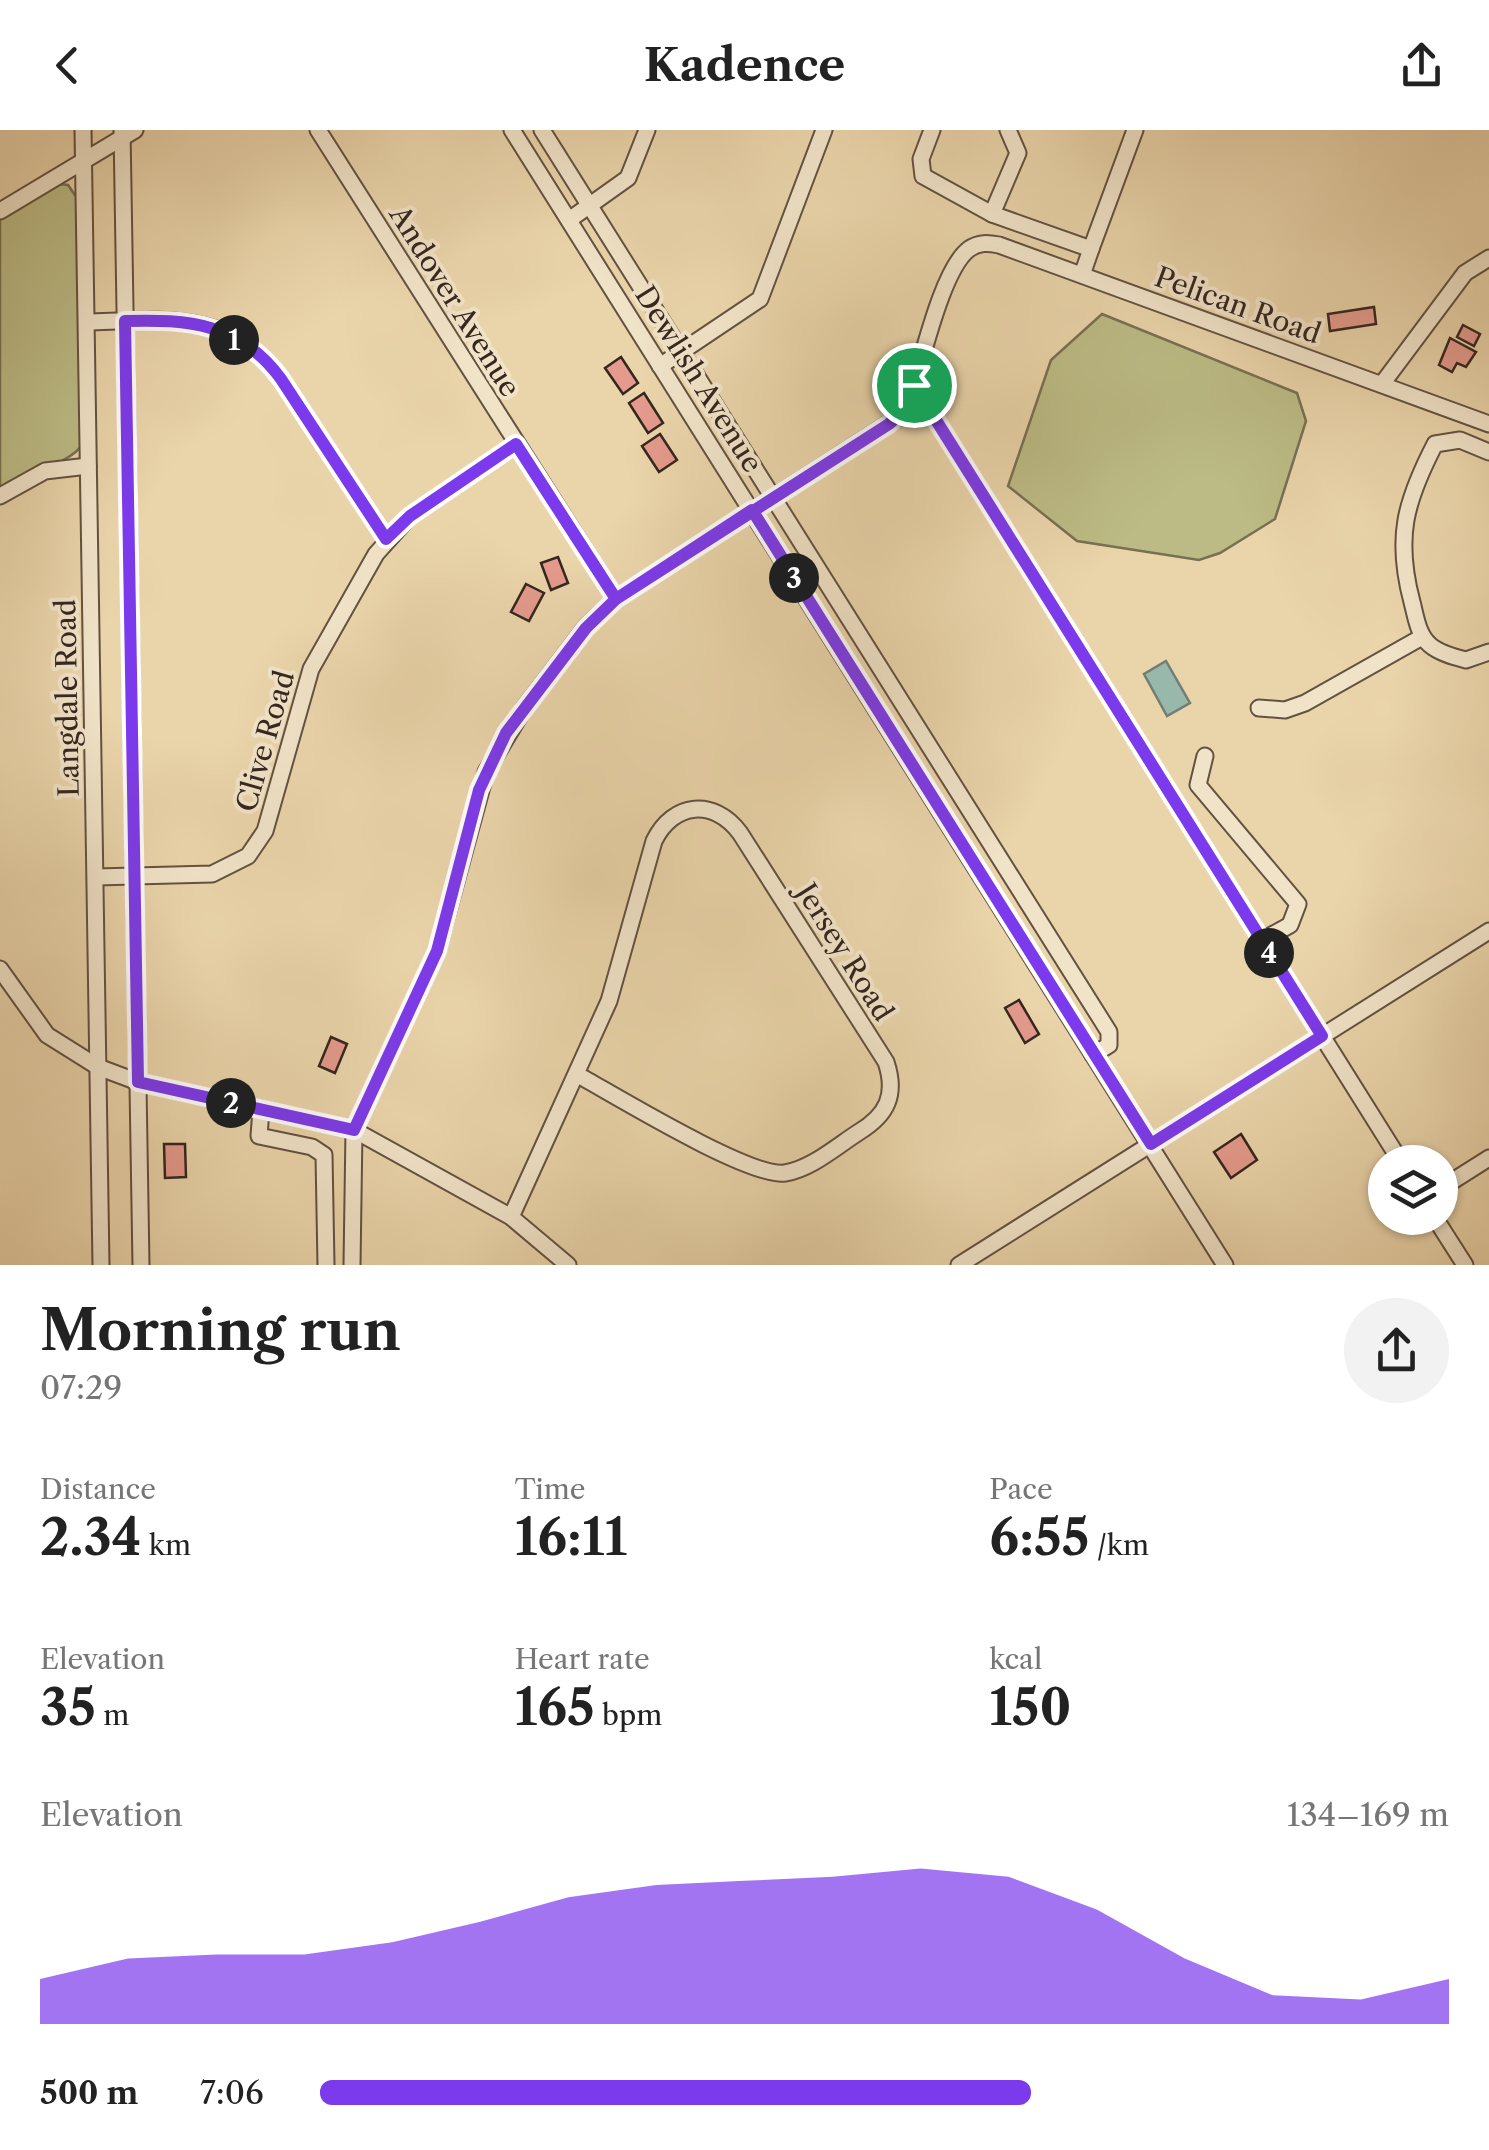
<!DOCTYPE html>
<meta charset="utf-8">
<style>
:root{--surface:#fff;--page:#f2f2f2;--text:#222;--muted:#767676;--accent:#7c3aed}
body{margin:0;font-family:"Libre Caslon Text",serif;background:var(--page);color:var(--text);height:100vh;display:flex;flex-direction:column;font-size:38px;white-space:nowrap}
*{box-sizing:border-box;margin:0}
p{font-size:32px;color:var(--muted)}
.icon{flex:none;width:55px;height:55px;fill:none;stroke:currentColor;stroke-width:2;stroke-linecap:round;stroke-linejoin:round}
.map{position:relative;height:1135px;overflow:hidden}
.side{display:flex;flex-direction:column;background:var(--surface);flex:1}
.side>*{flex:none}
.tools{position:absolute;left:1368px;top:1015px;display:grid;gap:20px}
.tools a{display:grid;place-items:center;width:90px;height:90px;border-radius:50%;background:var(--surface);box-shadow:0 2px 8px #0004;font-size:50px}
.pin{position:absolute;display:grid;place-items:center;width:85px;height:85px;color:#fff;margin:-42px;border:5px solid #fff;border-radius:50%;box-shadow:0 2px 10px #0007}
.km{position:absolute;width:50px;height:50px;margin:-25px;border-radius:50%;background:#222;color:#fff;font-size:28px;line-height:50px;text-align:center}
.round{display:grid;place-items:center;flex:none;width:105px;height:105px;border-radius:52px;background:var(--page)}
.head{display:flex;align-items:center;justify-content:space-between;height:170px;padding:0 40px}
h1{font-size:55px;font-weight:800;line-height:75px}
.figures{display:grid;grid-template-columns:repeat(3,1fr);gap:15px;height:170px;padding:10px 40px}
.figures div{display:grid;align-content:center}
.figures b{font-size:50px;font-weight:800}
.figures small{font-size:28px;font-weight:400}
.figures p{font-size:28px}
.chart{height:280px;padding:20px 40px}
.chart p{display:flex;justify-content:space-between}
.chart svg{width:100%;height:180px;margin-top:10px;fill:var(--accent);opacity:.7}
ul{padding:0 40px;list-style:none;font-size:32px}
li{display:grid;grid-template-columns:160px 120px 1fr;align-items:center;height:75px}
li i{height:25px;border-radius:12px;background:var(--accent)}
header{display:flex;justify-content:space-between;align-items:center;height:130px;padding:0 40px;background:var(--surface);font-size:45px;font-weight:800}
.map>svg:first-child{display:block}
.green{fill:#bcbb85;stroke:#787052;stroke-width:2.5}
.water{fill:#98b8ac;stroke:#707e74;stroke-width:2.5}
.building{fill:#e49a8c;stroke:#352620;stroke-width:2.5}
.lines{fill:none;stroke-linecap:round;stroke-linejoin:round}
.minor-casing{stroke:#625242;stroke-width:19}
.minor{stroke:#f1e3c8;stroke-width:15}
.route-casing{stroke:#fff;stroke-width:20}
.route{stroke:#7c3aed;stroke-width:12}
.labels{text-anchor:middle;stroke-width:8;stroke-linejoin:round;paint-order:stroke}
.street-label{font-size:28px;fill:#352620;stroke:#f1e3c8}
</style>
<header><svg class="icon" aria-label="back" viewBox="0 0 24 24"><path d="M15 5l-7 7 7 7"/></svg>Kadence<svg class="icon" aria-label="share" viewBox="0 0 24 24"><path d="M12 15V3M7 8l5-5 5 5M5 13v7h14v-7"/></svg></header>
<div class="map">
<svg width="1489" height="1135" viewBox="0 0 1489 1135">
<rect width="100%" height="100%" fill="#ead4aa"/>
<filter id="stains"><feTurbulence type="fractalNoise" baseFrequency=".002" numOctaves="4"/><feColorMatrix values="0 0 0 0 .2 0 0 0 0 .09 0 0 0 0 .02 0 0 0 .5 -.17"/></filter>
<radialGradient id="worn" r=".72"><stop offset=".6" stop-color="#630" stop-opacity="0"/><stop offset="1" stop-color="#630" stop-opacity=".3"/></radialGradient>
<g class="green">
<path d="M 59,54 L 68,55 L 79,71 L 82,314 C 75,332 20,346 0,358 L 0,89 Z"/>
<path d="M 1102,184 L 1297,263 L 1306,291 L 1275,389 L 1220,423 L 1199,430 L 1077,411 L 1008,356 L 1051,230 Z"/>
</g>
<path class="water" d="M 1166,531 L 1190,573 L 1167,586 L 1144,544 Z"/>
<g class="building">
<path d="M 1374,177 L 1376,194 L 1330,201 L 1328,184 Z"/>
<path d="M 1463,195 L 1480,204 L 1474,216 L 1457,207 Z"/>
<path d="M 1450,208 L 1476,222 L 1466,237 L 1457,233 L 1452,242 L 1439,235 Z"/>
<path d="M 621,227 L 638,253 L 623,264 L 605,238 Z"/>
<path d="M 644,263 L 663,293 L 648,303 L 629,273 Z"/>
<path d="M 660,304 L 677,330 L 659,342 L 642,316 Z"/>
<path d="M 558,427 L 568,453 L 551,460 L 541,433 Z"/>
<path d="M 526,454 L 544,463 L 529,491 L 511,482 Z"/>
<path d="M 1019,870 L 1039,904 L 1025,913 L 1005,878 Z"/>
<path d="M 331,907 L 347,914 L 335,943 L 319,936 Z"/>
<path d="M 1241,1004 L 1257,1030 L 1231,1048 L 1214,1022 Z"/>
<path d="M 164,1014 L 185,1014 L 186,1047 L 165,1048 Z"/>
</g>
<g class="lines">
<defs>
<g id="minor">
<path d="M 83,0 L 101,1135"/>
<path d="M 122,0 L 141,1135"/>
<path d="M 318,0 L 616,469"/>
<path d="M 512,0 L 1225,1135"/>
<path d="M 542,0 L 1109,902 L 1109,915 L 1093,925"/>
<path d="M 932,0 L 921,29 L 923,46 L 992,84"/>
<path d="M 1008,0 L 1018,23 L 992,84 L 1091,119 L 1082,145"/>
<path d="M 0,81 L 135,0"/>
<path d="M 569,90 L 628,48 L 647,0"/>
<path d="M 1091,119 L 1135,0"/>
<path d="M 87,192 C 163,190 230,179 281,249 L 386,409"/>
<path d="M 660,236 L 760,169 L 824,0"/>
<path d="M 1382,254 L 1465,143 L 1489,128"/>
<path d="M 914,255 L 1401,1032"/>
<path d="M 1489,322 L 1460,310 L 1435,314 C 1405,372 1395,408 1412,472 C 1416,487 1418,505 1430,515 C 1439,523 1454,527 1466,530 L 1489,522"/>
<path d="M 0,366 L 45,341 L 88,336"/>
<path d="M 1259,578 L 1285,580 L 1305,573 L 1422,507"/>
<path d="M 1205,626 L 1198,655 L 1298,774 L 1290,795 L 1261,811"/>
<path d="M 96,747 L 212,744 L 248,726 L 265,701 L 311,539 L 376,424 L 410,386 L 516,314"/>
<path d="M 0,839 L 47,905 L 98,937 L 138,952 L 354,1000 L 511,1087 L 568,1135"/>
<path d="M 261,979 L 259,1006 L 312,1017 L 324,1025 L 326,1135"/>
<path d="M 1440,1059 L 1489,1028"/>
<path d="M 511,1087 L 609,871 L 654,711 C 673,672 714,668 740,703 L 886,932 C 897,965 887,985 859,1002 C 837,1016 811,1039 785,1043 C 750,1048 616,966 578,945"/>
<path d="M 1435,1088 L 1465,1135"/>
<path d="M 352,1135 L 354,1000 L 437,821 L 486,642 L 525,577 L 586,497 L 616,469 L 897,288 L 909,271 C 921,236 941,140 969,119 C 979,112 988,113 999,115 L 1489,294"/>
<path d="M 959,1135 L 1489,801"/>
</g>
</defs>
<use href="#minor" class="minor-casing"/>
<use href="#minor" class="minor"/>
</g>
<g class="lines">
<defs>
<path id="route" d="M 914,255 L 904,280 L 889,294 L 616,469 L 516,314 L 410,386 L 386,409 L 281,249 C 240,193 188,189 125,191 L 138,952 L 354,1000 L 437,821 L 479,660 L 506,603 L 586,498 L 616,469 L 752,380 L 1151,1014 L 1322,906 L 914,255"/>
</defs>
<use href="#route" class="route-casing"/>
<use href="#route" class="route"/>
</g>
<g class="labels">
<g class="street-label">
<text transform="translate(455 171) rotate(58)" y="10">Andover Avenue</text>
<text transform="translate(1238 175) rotate(20)" y="10">Pelican Road</text>
<text transform="translate(699 249) rotate(58)" y="10">Dewlish Avenue</text>
<text transform="translate(67 568) rotate(-91)" y="10">Langdale Road</text>
<text transform="translate(265 611) rotate(-74)" y="10">Clive Road</text>
<text transform="translate(845 822) rotate(58)" y="10">Jersey Road</text>
</g>
</g>
<rect width="100%" height="100%" filter="url(#stains)"/>
<rect width="100%" height="100%" fill="url(#worn)"/>
</svg>
<div class="tools">
<a><svg class="icon" aria-label="layers" viewBox="0 0 24 24"><path d="M12 4l9 5-9 5-9-5zM3 14l9 5 9-5"/></svg></a>
</div>
<div class="pin" style="left:914px;top:255px;background:#1e9e55"><svg class="icon" aria-label="arrive" viewBox="0 0 24 24"><path d="M6 21V4h12l-3 4 3 4H6"/></svg></div>
<b class="km" style="left:234px;top:210px">1</b>
<b class="km" style="left:231px;top:973px">2</b>
<b class="km" style="left:794px;top:448px">3</b>
<b class="km" style="left:1269px;top:823px">4</b>
</div>
<section class="side">
<div class="head"><div><h1>Morning run</h1><p>07:29</p></div><a class="round"><svg class="icon" aria-label="share" viewBox="0 0 24 24"><path d="M12 15V3M7 8l5-5 5 5M5 13v7h14v-7"/></svg></a></div>
<div class="figures">
<div><p>Distance</p><b>2.34<small> km</small></b></div>
<div><p>Time</p><b>16:11</b></div>
<div><p>Pace</p><b>6:55<small> /km</small></b></div>
</div>
<div class="figures">
<div><p>Elevation</p><b>35<small> m</small></b></div>
<div><p>Heart rate</p><b>165<small> bpm</small></b></div>
<div><p>kcal</p><b>150</b></div>
</div>
<div class="chart"><p><span>Elevation</span>134–169 m</p>
<svg viewBox="0 0 160 44" preserveAspectRatio="none"><path d="M0 44V33L10 28L20 27L30 27L40 24L50 19L60 13L70 10L80 9L90 8L100 6L110 8L120 16L130 28L140 37L150 38L160 33V44z"/></svg>
</div>
<ul>
<li><b>500 m</b>7:06<i style="width:63%"></i></li>
</ul>
</section>
